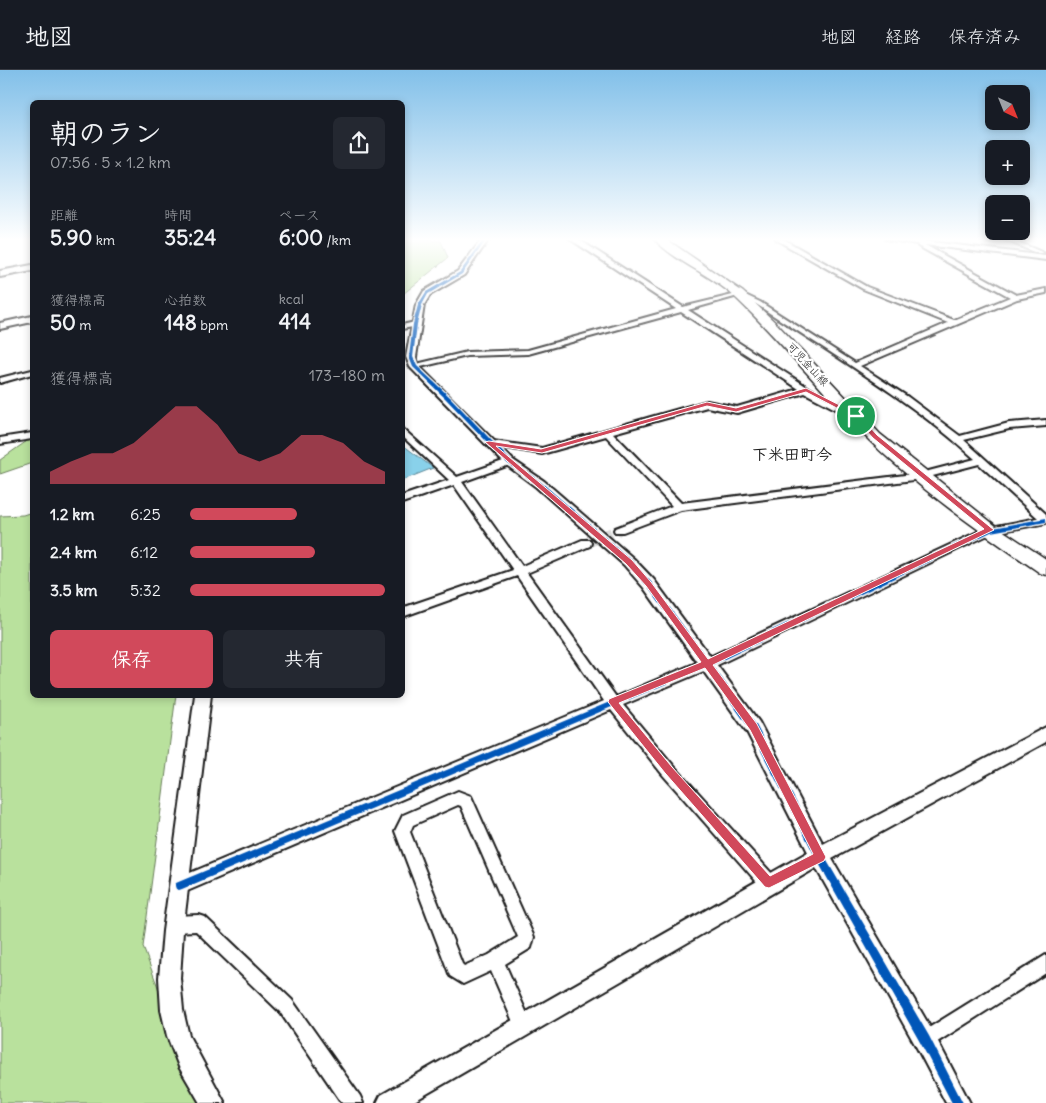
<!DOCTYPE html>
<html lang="ja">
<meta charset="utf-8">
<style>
:root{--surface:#171b24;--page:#242831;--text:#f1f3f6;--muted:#9ea1a6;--line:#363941;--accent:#d1495b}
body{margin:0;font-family:Delius,"Klee One",sans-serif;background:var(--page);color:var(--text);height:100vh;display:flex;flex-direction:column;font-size:19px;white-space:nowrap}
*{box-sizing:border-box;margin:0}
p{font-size:16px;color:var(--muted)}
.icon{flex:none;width:28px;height:28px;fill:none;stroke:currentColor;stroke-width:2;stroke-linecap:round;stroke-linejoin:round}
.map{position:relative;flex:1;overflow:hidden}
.drawer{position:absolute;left:30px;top:30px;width:375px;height:598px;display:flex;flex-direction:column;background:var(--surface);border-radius:8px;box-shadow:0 2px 8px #0003}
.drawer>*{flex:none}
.needle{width:32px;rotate:137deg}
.controls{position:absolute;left:985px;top:15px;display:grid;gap:10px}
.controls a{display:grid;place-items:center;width:45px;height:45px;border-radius:8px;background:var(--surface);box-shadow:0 2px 8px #0003;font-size:25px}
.pin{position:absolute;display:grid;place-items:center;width:42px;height:42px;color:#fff;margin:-21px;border:2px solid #fff;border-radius:50%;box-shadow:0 1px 5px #0007}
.round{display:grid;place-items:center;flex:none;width:52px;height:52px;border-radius:8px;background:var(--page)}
.head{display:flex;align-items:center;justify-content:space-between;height:85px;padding:0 20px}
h1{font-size:28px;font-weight:700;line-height:38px}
.metrics{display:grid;grid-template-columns:repeat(3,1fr);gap:8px;height:85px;padding:5px 20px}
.metrics div{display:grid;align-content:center}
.metrics b{font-size:21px;font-weight:700}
.metrics small{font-size:14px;font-weight:400}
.metrics p{font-size:14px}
.chart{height:140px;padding:10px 20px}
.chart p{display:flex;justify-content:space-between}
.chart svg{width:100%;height:90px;margin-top:5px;fill:var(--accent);opacity:.7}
.button{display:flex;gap:10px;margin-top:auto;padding:10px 20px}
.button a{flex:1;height:58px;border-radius:8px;background:var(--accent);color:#fff;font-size:20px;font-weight:700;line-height:58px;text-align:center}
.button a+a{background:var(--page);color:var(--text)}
ul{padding:0 20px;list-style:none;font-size:16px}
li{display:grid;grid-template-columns:80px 60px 1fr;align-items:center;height:38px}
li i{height:12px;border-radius:6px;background:var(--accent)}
header{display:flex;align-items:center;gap:30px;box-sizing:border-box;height:70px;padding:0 25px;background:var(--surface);border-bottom:1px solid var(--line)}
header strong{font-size:24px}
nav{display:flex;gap:28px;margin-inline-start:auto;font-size:18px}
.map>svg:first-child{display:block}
.green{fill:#b9e19d;stroke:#6a7e5c}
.water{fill:#89d1ea;stroke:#5d8998}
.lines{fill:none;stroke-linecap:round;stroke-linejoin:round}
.minor-tunnel{stroke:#ddd;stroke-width:11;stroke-dasharray:11 5.5;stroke-linecap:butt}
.minor-casing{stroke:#1c1c1c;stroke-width:4}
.tertiary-casing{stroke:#1c1c1c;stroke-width:4}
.secondary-casing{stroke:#1c1c1c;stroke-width:4}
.primary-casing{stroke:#1c1c1c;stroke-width:3}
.minor{fill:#fff;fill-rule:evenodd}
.tertiary{fill:#fff;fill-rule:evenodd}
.secondary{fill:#fff;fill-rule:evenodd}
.primary{fill:#fff;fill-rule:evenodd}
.cycleway-casing{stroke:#fff;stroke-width:3}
.cycleway{fill:#0057b8;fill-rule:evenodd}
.route{fill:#d1495b;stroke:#fff;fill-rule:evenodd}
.labels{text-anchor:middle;stroke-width:4.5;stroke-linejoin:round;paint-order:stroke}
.far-street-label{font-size:11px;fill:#1c1c1c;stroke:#fff}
.quarter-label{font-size:16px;font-weight:bold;fill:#1c1c1c;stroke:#fff}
</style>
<header>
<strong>地図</strong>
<nav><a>地図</a><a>経路</a><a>保存済み</a></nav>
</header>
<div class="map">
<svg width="1046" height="1033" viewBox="0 0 1046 1033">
<rect width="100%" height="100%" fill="#fff"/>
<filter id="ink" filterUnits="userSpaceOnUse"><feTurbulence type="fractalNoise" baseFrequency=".02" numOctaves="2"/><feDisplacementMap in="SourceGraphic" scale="10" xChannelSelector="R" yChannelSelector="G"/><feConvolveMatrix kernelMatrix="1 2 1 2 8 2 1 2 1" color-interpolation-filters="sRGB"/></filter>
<g filter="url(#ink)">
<g class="green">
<path d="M 403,169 L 441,171 L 448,188 L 403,224 Z"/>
<path d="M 32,370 L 32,393 L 0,404 L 0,390 L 27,371 Z"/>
<path d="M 32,442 L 32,625 L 176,625 L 143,877 L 201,1033 L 0,1033 L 0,446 L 23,445 Z"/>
</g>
<path class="water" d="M 403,375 L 433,398 L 403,410 Z"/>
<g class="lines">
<path class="minor-tunnel" d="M 586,473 L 619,460"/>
<defs>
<g id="minor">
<path d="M 570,169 L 578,169 L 683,237 L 741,223 L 760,232 L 855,293 L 948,253 L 863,219 L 775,169 L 783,169 L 867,217 L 954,250 L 1010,227 L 918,176 L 917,174 L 885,169 L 907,169 L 1046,186 L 1046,190 L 925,175 L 1016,225 L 1046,219 L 1046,223 L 1017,229 L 860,296 L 908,327 L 960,366 L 1009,353 L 1046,350 L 1046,356 L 1009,359 L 964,370 L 1046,444 L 1046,453 L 992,463 L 711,598 L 623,635 L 673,695 L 775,807 L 777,813 L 775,819 L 769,821 L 763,819 L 663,705 L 611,640 L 185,822 L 179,824 L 173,822 L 171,816 L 173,810 L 604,631 L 517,506 L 402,547 L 402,538 L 513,500 L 454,415 L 402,433 L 402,426 L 449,410 L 402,366 L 402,358 L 457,407 L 506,390 L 512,390 L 512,394 L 462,412 L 522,496 L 582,470 L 590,470 L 591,473 L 590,476 L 527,503 L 616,627 L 703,590 L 986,458 L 1038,448 L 979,394 L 921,409 L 681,440 L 623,462 L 615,462 L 614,460 L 615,458 L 672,436 L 606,366 L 542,384 L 489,375 L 486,374 L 486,370 L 542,378 L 707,331 L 737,337 L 799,319 L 681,242 L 528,284 L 467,286 L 412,299 L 412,295 L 467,282 L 528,280 L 676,239 ZM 738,226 L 756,234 C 830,283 909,329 975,389 L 921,403 L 681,433 L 613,363 L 707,337 L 737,343 L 805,323 L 845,344 L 851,344 L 852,342 L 809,318 L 688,240 Z"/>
<path d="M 1002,169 L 1011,169 L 1044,183 L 1039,184 Z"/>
<path d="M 415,252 L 418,252 L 418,256 L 402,259 L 402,255 Z"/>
<path d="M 32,300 L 32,304 L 0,313 L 0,308 Z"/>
<path d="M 32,363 L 32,369 L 0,374 L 0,368 Z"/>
<path d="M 458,721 L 471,726 L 534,867 L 531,878 L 505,894 L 532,955 L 529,961 L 523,964 L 517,961 L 491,901 L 463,914 L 450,906 L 395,761 L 403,745 ZM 458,735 L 461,736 L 518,867 L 489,885 L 464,896 L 462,894 L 410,762 L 413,755 Z"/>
<path d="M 199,845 L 205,847 L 292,930 L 360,1026 L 363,1033 L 342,1033 L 280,942 L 196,861 L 173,862 L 167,860 L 165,854 L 167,848 L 173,846 Z"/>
<path d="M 1046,885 L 1046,903 L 931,976 L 925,979 L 919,976 L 916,970 L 919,964 Z"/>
</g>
<g id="tertiary">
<path d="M 482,169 L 489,169 L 464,205 L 430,225 L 424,235 L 416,287 L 419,296 L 513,390 L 544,411 L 634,489 L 654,510 L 759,652 L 823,774 L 1046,657 L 1046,672 L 832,789 L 933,962 L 970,1033 L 946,1033 L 917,978 L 816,798 L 411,1033 L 377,1033 L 381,1025 L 808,782 L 747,662 L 644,518 L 624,495 L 536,417 L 505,394 L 410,297 L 406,287 L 416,235 L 424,221 L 458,201 Z"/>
<path d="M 32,246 L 32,252 L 0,259 L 0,253 Z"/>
<path d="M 195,625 L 211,625 L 183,861 L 180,908 L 183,940 L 189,966 L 225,1033 L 200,1033 L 179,997 L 167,966 L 161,940 L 159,908 L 163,861 Z"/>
</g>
<path id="secondary" d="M 32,195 L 32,201 L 0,207 L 0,201 Z"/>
<path id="primary" d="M 654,169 L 666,169 L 743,222 L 778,255 L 880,364 L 996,456 L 1046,489 L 1046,505 L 1040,503 C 981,462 920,420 869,370 C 824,325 784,274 737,229 C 713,205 678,194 654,169 Z"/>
</defs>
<use href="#minor" class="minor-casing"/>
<use href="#tertiary" class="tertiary-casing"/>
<use href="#secondary" class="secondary-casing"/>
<use href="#primary" class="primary-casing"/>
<use href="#minor" class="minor"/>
<use href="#tertiary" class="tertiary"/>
<use href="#secondary" class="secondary"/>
<use href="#primary" class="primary"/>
<defs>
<path id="cycleway" d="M 484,169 L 487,169 L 462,204 L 428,224 L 422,235 L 417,254 L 413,287 L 417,296 L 450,327 L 511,391 L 542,413 L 631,490 L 651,512 L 708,590 L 988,459 L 1046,448 L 1046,452 L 991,462 L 712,595 L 756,655 L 823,784 L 929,966 L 963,1033 L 952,1033 L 921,974 L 817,790 L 750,659 L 706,597 L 182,819 L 179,820 L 176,819 L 175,816 L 176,813 L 703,593 L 647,516 L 627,494 L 538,415 L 507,393 L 446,329 L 413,297 L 409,287 L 413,254 L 418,235 L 426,222 L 460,202 Z"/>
</defs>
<use href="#cycleway" class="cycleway-casing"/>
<use href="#cycleway" class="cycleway"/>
</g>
</g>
<linearGradient id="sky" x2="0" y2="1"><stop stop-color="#82c0e9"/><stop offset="0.54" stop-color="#fff"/><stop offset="1" stop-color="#fff" stop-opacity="0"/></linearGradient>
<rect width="1046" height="314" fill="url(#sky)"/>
<path class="route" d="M 806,318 L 859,345 L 877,365 L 994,460 L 713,595 L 757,654 L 826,787 L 824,791 L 769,818 L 765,817 L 665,703 L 608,632 L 609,629 L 701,592 L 646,516 L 626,494 L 485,372 L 489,371 L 541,379 L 707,332 L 736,338 ZM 806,322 L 854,347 L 873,368 L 984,459 L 708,589 L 651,512 L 632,490 L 496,376 L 542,383 L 707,336 L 736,342 ZM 705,598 L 750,660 L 813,784 L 770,806 L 672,697 L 619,633 Z"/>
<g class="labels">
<g class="far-street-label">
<text transform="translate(808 294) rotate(47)" y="4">可児金山線</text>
</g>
<g class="quarter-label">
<text x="792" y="390">下米田町今</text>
</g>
</g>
</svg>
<div class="controls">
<a><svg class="needle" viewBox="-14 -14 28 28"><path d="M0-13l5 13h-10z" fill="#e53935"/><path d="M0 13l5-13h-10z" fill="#9ea1a6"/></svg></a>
<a>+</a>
<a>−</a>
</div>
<div class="pin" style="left:856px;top:346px;background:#1e9e55"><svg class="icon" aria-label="arrive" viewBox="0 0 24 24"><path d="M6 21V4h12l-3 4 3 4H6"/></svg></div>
<section class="drawer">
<div class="head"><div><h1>朝のラン</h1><p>07:56 · 5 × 1.2 km</p></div><a class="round"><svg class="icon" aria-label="share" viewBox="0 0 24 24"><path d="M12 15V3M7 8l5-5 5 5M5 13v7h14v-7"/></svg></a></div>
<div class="metrics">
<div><p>距離</p><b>5.90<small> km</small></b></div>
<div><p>時間</p><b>35:24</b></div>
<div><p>ペース</p><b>6:00<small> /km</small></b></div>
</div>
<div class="metrics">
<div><p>獲得標高</p><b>50<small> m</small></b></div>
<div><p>心拍数</p><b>148<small> bpm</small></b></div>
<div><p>kcal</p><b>414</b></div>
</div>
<div class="chart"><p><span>獲得標高</span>173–180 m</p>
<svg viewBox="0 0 160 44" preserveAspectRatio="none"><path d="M0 44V38L10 33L20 29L30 29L40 24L50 15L60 6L70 6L80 15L90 29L100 33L110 29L120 20L130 20L140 24L150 33L160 38V44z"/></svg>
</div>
<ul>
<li><b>1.2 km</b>6:25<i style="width:55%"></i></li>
<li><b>2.4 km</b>6:12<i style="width:64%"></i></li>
<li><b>3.5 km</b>5:32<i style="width:100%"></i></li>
</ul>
<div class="button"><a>保存</a><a>共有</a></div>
</section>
</div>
